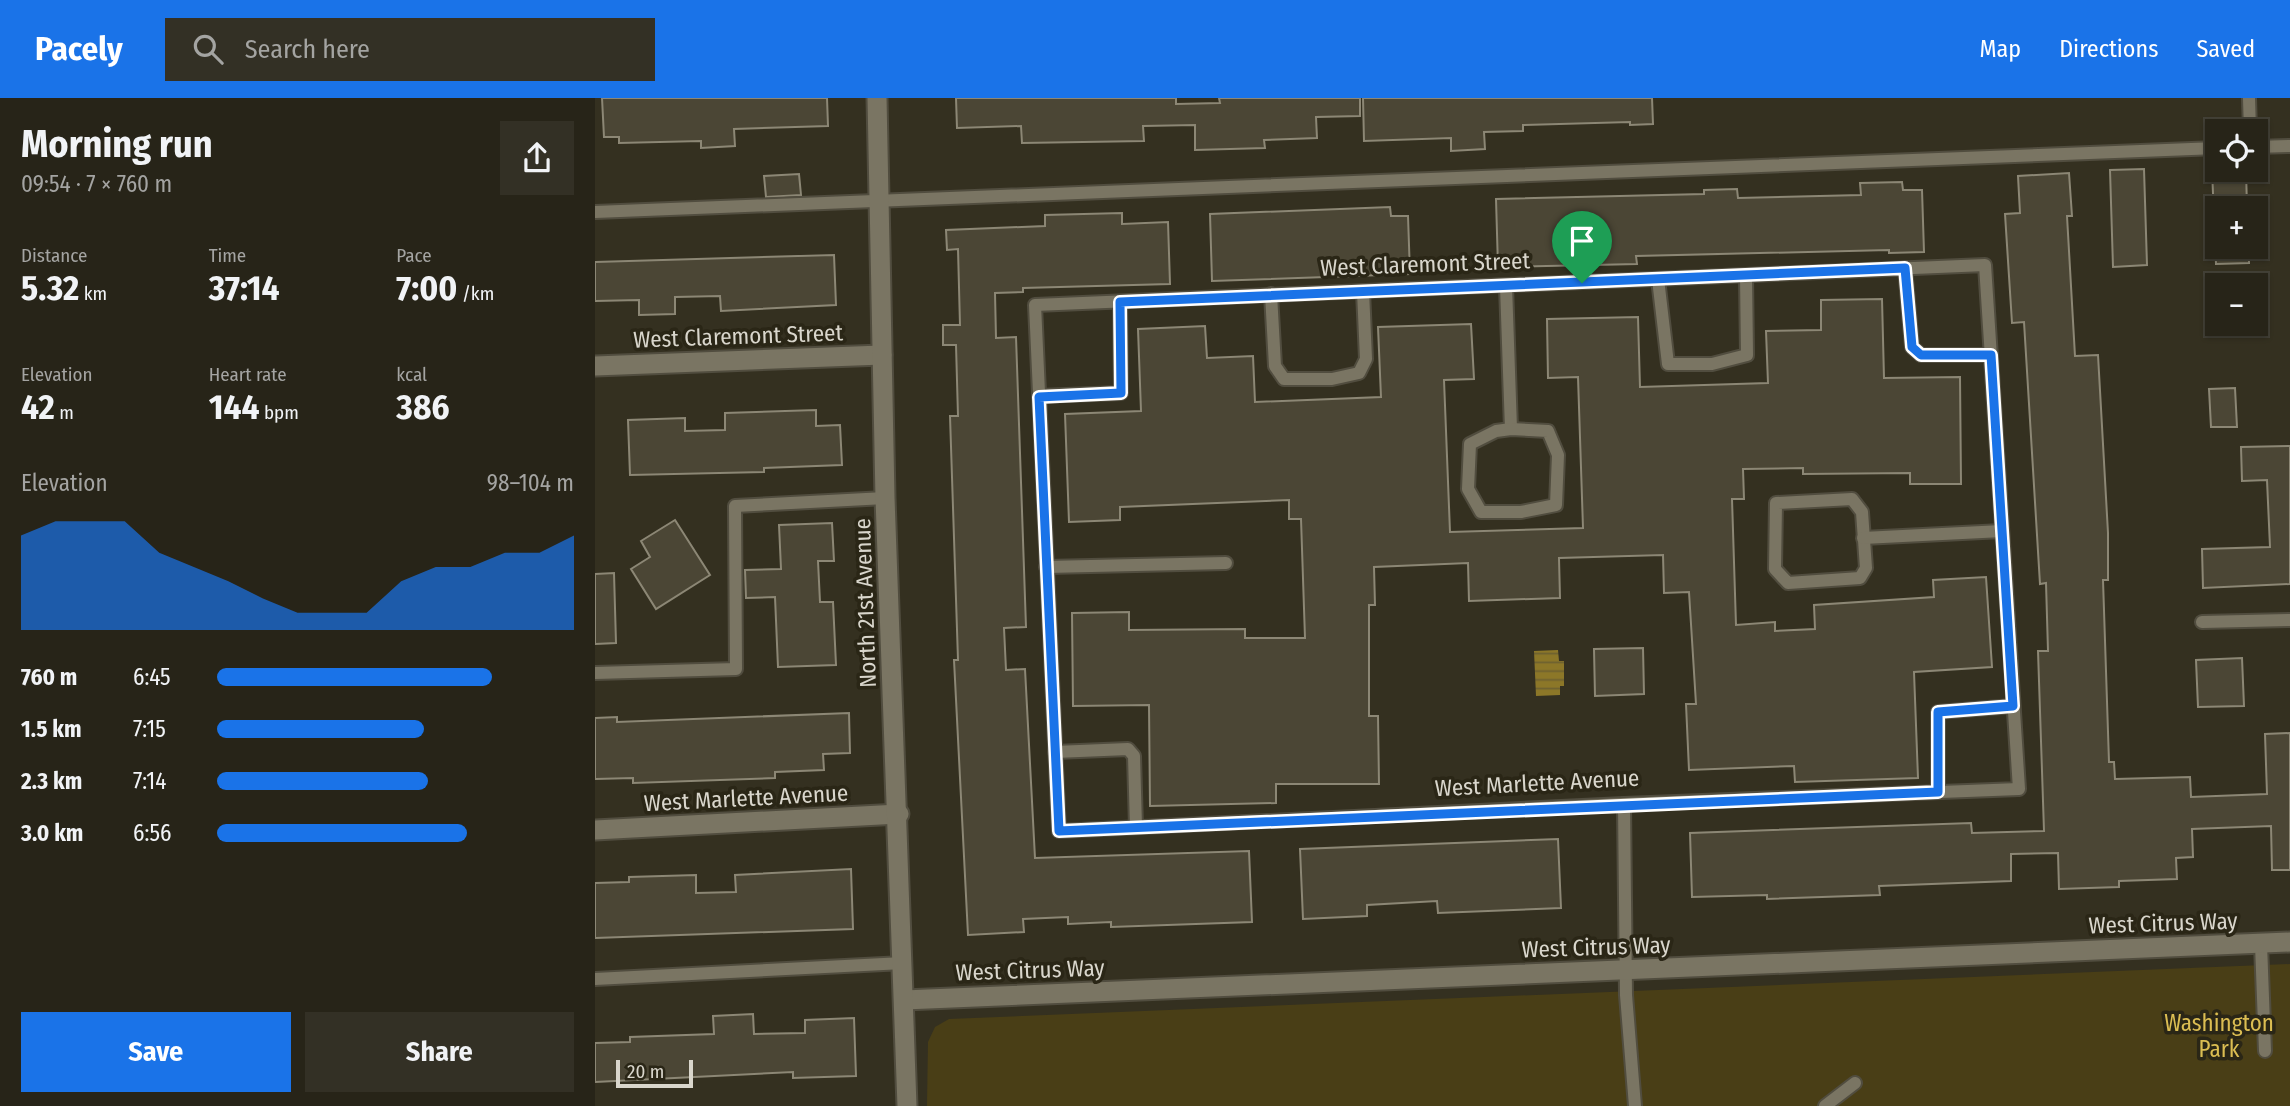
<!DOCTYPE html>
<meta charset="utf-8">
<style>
:root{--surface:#272418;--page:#333025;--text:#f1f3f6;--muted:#a4a4a2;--line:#434137;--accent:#1a73e8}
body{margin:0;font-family:"Fira Sans Condensed",sans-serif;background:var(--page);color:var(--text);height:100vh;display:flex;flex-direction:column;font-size:26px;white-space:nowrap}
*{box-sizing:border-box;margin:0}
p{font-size:23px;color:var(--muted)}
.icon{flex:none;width:38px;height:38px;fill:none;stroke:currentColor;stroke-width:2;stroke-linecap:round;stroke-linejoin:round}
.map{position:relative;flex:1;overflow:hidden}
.sheet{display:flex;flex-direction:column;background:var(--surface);width:595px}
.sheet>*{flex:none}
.buttons{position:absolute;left:1610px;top:21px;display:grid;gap:14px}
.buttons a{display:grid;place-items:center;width:63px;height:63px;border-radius:0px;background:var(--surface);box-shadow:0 2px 5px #0004,0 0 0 2px var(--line);font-size:35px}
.scale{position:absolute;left:21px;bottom:18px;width:77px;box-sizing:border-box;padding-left:7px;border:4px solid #d9d6cc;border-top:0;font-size:19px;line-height:24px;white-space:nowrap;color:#d9d6cc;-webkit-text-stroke:5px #2a2616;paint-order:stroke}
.pin{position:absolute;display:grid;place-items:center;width:60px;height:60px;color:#fff;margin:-72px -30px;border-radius:50% 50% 50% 0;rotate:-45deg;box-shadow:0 0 7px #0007}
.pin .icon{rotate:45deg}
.round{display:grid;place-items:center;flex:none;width:74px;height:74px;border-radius:0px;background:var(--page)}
.headline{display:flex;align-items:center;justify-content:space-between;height:119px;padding:0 21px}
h1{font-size:38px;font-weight:700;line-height:52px}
.stats{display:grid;grid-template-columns:repeat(3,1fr);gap:10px;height:119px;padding:7px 21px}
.stats div{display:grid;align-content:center}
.stats b{font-size:35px;font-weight:700}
.stats small{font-size:19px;font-weight:400}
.stats p{font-size:19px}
.chart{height:196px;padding:14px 21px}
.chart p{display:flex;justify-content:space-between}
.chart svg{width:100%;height:126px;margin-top:7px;fill:var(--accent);opacity:.7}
.button{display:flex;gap:14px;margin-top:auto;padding:14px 21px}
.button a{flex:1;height:80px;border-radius:0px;background:var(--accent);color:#fff;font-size:28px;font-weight:700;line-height:80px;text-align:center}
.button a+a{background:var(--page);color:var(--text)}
ul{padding:0 21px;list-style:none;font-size:23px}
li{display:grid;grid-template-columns:112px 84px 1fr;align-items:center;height:52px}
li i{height:18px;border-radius:9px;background:var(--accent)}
header{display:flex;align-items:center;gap:42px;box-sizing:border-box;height:98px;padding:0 35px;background:var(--accent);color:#fff}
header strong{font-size:33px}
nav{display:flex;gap:38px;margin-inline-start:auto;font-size:24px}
.search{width:490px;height:63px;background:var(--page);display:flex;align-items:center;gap:18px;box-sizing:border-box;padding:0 24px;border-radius:0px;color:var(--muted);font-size:26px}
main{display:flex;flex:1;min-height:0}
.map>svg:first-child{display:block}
.green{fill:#493e16}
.water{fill:url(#water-rules)}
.building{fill:#4b4635;stroke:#8c8775;stroke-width:2}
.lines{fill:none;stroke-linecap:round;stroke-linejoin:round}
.service-casing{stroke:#514d3f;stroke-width:16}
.minor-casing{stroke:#514d3f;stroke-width:23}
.tertiary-casing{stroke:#514d3f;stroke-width:23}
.service{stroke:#7a7563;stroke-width:12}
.minor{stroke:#7a7563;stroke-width:19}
.tertiary{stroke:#7a7563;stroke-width:19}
.route-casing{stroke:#fff;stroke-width:14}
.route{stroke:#1a73e8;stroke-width:9}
.labels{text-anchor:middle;stroke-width:7;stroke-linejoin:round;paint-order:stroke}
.street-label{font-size:23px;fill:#d9d6cc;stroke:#2a2616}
.park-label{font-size:23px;fill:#dbbd52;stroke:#2a2616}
</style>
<header>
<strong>Pacely</strong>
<div class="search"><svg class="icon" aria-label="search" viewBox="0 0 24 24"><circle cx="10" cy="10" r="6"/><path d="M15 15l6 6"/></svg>Search here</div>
<nav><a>Map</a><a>Directions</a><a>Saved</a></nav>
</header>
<main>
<section class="sheet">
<div class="headline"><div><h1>Morning run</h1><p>09:54 · 7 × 760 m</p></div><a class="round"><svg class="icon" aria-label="share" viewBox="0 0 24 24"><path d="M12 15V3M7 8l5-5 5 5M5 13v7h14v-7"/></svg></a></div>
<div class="stats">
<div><p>Distance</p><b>5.32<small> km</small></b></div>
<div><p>Time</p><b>37:14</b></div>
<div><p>Pace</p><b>7:00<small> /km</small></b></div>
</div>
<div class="stats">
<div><p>Elevation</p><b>42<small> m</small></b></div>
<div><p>Heart rate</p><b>144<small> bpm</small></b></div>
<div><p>kcal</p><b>386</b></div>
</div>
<div class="chart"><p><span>Elevation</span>98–104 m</p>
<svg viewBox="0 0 160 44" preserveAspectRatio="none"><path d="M0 44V11L10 6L20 6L30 6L40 17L50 22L60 27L70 33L80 38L90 38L100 38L110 27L120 22L130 22L140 17L150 17L160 11V44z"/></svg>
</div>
<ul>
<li><b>760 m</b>6:45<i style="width:77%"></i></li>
<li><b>1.5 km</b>7:15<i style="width:58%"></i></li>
<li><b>2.3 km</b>7:14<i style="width:59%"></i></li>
<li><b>3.0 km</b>6:56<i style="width:70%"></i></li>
</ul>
<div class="button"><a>Save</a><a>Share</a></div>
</section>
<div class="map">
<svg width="1695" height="1008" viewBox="0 0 1695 1008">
<defs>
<pattern id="water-rules" width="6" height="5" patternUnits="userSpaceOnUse" patternTransform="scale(1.75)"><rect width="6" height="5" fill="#8c7728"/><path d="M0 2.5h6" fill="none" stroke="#6e6130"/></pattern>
</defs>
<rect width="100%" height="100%" fill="#343020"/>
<path class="green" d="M 1695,866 L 1695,1008 L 332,1008 L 333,944 L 340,929 L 354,921 Z"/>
<path class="water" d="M 963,552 L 964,563 L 969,563 L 969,588 L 965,588 L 965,597 L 941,598 L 939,553 Z"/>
<g class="building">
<path d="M 7,0 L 232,0 L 233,28 L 139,31 L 140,48 L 106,50 L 106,43 L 24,45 L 24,39 L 9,39 Z"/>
<path d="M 361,0 L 581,0 L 581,6 L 625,5 L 624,0 L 765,0 L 765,18 L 721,19 L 722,40 L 669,42 L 670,50 L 600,52 L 600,27 L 548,28 L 549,43 L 427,45 L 426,28 L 362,30 Z"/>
<path d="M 768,0 L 1057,0 L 1058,26 L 1035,27 L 1035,24 L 928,27 L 928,33 L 889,34 L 890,51 L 856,53 L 856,40 L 769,43 Z"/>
<path d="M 1549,71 L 1552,167 L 1518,169 L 1515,72 Z"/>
<path d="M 1617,72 L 1651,72 L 1652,110 L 1622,110 L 1622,149 L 1654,149 L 1654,165 L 1621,166 Z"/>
<path d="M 1474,75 L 1477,118 L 1472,118 L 1480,258 L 1503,257 L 1513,435 L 1513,482 L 1508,482 L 1514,664 L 1519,664 L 1520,681 L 1595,679 L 1596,699 L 1672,696 L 1670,636 L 1695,635 L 1695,772 L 1677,772 L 1676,728 L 1597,731 L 1598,759 L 1581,760 L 1582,781 L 1524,783 L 1524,789 L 1464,791 L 1463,755 L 1416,756 L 1416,783 L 1284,788 L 1285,797 L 1172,801 L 1172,797 L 1097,799 L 1095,735 L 1376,725 L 1377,735 L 1449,733 L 1443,553 L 1453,553 L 1451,485 L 1445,486 L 1429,224 L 1417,225 L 1410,116 L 1425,115 L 1423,78 Z"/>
<path d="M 204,76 L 206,97 L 171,99 L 169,78 Z"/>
<path d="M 1307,84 L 1308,92 L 1327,92 L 1329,154 L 1294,155 L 1294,152 L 1041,158 L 1042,166 L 903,169 L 901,101 L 1109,96 L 1109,92 L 1142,91 L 1143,100 L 1266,97 L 1265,85 Z"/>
<path d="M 795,109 L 796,118 L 813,118 L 815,176 L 617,183 L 615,116 Z"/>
<path d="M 527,115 L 527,126 L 573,124 L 575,186 L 428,190 L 428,194 L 400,195 L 401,240 L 421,239 L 431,529 L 409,530 L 411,572 L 430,571 L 440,760 L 654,753 L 657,824 L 516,829 L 516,824 L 473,826 L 473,819 L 428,821 L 429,834 L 373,837 L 359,562 L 363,562 L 355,318 L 363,318 L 361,247 L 348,247 L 348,227 L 365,227 L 363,151 L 352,152 L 351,132 L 450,128 L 450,117 Z"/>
<path d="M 239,157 L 241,207 L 126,213 L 125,198 L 80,199 L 80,216 L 44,217 L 44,202 L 0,203 L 0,164 Z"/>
<path d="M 1287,201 L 1289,280 L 1365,279 L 1366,386 L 1315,386 L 1315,375 L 1208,376 L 1208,370 L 1148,371 L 1149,401 L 1137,401 L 1141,527 L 1180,524 L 1180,533 L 1220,531 L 1219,507 L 1339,499 L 1338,482 L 1391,479 L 1397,569 L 1319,574 L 1323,680 L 1200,684 L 1199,668 L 1094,672 L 1091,606 L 1101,606 L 1094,494 L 1069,495 L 1068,457 L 964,460 L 965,500 L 874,503 L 873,465 L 779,469 L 780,507 L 774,507 L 774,618 L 783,618 L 784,686 L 681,686 L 681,705 L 555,708 L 554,607 L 478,608 L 477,515 L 534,514 L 534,532 L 650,531 L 650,540 L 710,540 L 706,421 L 694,421 L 694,402 L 525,409 L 525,422 L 474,424 L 470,316 L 546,313 L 543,231 L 610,228 L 612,260 L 658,258 L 660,304 L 786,299 L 783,229 L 876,226 L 879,281 L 849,282 L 855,434 L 988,430 L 983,279 L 953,280 L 952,221 L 1043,219 L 1045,289 L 1173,285 L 1171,233 L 1226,232 L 1226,202 Z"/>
<path d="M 1640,290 L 1642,329 L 1616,329 L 1614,291 Z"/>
<path d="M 221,312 L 221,328 L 245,327 L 247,367 L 169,370 L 169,374 L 35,377 L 33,322 L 90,320 L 90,333 L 130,332 L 130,315 Z"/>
<path d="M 1695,348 L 1695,486 L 1608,490 L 1607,451 L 1675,449 L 1672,382 L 1647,383 L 1646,349 Z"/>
<path d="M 80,422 L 115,477 L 61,511 L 36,471 L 55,459 L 46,443 Z"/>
<path d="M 237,425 L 239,463 L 223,463 L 225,504 L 238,504 L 241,567 L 183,569 L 180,499 L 151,500 L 150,472 L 186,471 L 184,427 Z"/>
<path d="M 19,475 L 21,545 L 0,546 L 0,476 Z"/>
<path d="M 1048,550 L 1049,596 L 1000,598 L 999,551 Z"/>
<path d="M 1647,560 L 1649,608 L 1603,609 L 1601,562 Z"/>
<path d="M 254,615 L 255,655 L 228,656 L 229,672 L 180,674 L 180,680 L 38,685 L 38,680 L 0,681 L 0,620 L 22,619 L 22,624 Z"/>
<path d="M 963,741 L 966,810 L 843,815 L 842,803 L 772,807 L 772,818 L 708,821 L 705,751 Z"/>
<path d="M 256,771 L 258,831 L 0,840 L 0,785 L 34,784 L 34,779 L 101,777 L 101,795 L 141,794 L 140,777 Z"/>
<path d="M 158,916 L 159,936 L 210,935 L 210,922 L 259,920 L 261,978 L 198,980 L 198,974 L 0,984 L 0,945 L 35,944 L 35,939 L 119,936 L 118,918 Z"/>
</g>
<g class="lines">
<defs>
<g id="service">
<path d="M 1654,0 L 1655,33"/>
<path d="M 1661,49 L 1695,48"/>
<path d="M 0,114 L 1622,50"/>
<path d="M 1390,167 L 1424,691 L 1029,706 L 464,733 L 440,207 Z"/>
<path d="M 1310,170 L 1317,249 L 1326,257 L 1396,257"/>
<path d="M 1063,181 L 1073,266 L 1117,266 L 1152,257 L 1151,177"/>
<path d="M 911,188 L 916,331"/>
<path d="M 676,196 L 680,268 L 689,281 L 737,281 L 764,275 L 771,261 L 768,193"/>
<path d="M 444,298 L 526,295 L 525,204"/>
<path d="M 916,331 L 953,333 L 963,357 L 961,407 L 926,414 L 886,414 L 873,391 L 875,346 L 901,333 Z"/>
<path d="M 1257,401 L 1267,414 L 1271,470 L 1265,480 L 1193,485 L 1180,471 L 1181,405 Z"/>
<path d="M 1268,440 L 1407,433"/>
<path d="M 451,469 L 631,465"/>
<path d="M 1607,524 L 1695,522"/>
<path d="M 0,575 L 141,571 L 140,408 L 290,400"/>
<path d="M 460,654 L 533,651 L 539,658 L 541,729"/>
<path d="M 1343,694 L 1343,614 L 1418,608"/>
<path d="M 1029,706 L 1031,897 L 1040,1008"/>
<path d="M 1666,846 L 1670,953"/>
<path d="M 0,881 L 308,865"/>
<path d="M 1230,1008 L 1260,985"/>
</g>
<g id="minor">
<path d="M 0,268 L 287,257"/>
<path d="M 0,732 L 304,716"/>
<path d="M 309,902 L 1695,844"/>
</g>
<path id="tertiary" d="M 282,0 L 290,400 L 312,1008"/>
</defs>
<use href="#service" class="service-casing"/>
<use href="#minor" class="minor-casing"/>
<use href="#tertiary" class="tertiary-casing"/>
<use href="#service" class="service"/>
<use href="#minor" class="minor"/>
<use href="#tertiary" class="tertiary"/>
</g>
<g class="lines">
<defs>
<path id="route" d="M 1310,170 L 1317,249 L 1326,257 L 1396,257 L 1418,608 L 1343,614 L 1343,694 L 464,733 L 444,299 L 526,295 L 525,204 Z"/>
</defs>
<use href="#route" class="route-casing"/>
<use href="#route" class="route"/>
</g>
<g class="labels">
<g class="street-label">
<text transform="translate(830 166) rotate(-2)" y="8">West Claremont Street</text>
<text transform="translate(143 238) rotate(-2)" y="8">West Claremont Street</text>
<text transform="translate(270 505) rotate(-92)" y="8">North 21st Avenue</text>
<text transform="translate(942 685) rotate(-3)" y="8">West Marlette Avenue</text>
<text transform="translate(151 700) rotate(-3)" y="8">West Marlette Avenue</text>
<text transform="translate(1568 825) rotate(-2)" y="8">West Citrus Way</text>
<text transform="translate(1001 849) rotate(-2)" y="8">West Citrus Way</text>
<text transform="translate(435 872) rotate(-2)" y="8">West Citrus Way</text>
</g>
<g class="park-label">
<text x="1624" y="933">Washington<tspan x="1624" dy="26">Park</tspan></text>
</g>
</g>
</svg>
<div class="buttons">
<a><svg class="icon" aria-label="locate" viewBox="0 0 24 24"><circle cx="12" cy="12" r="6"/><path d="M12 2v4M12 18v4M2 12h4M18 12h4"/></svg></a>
<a>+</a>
<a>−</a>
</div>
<div class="scale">20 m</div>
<div class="pin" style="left:987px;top:185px;background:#1e9e55"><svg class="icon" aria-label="arrive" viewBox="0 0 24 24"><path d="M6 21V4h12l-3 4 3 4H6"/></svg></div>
</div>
</main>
